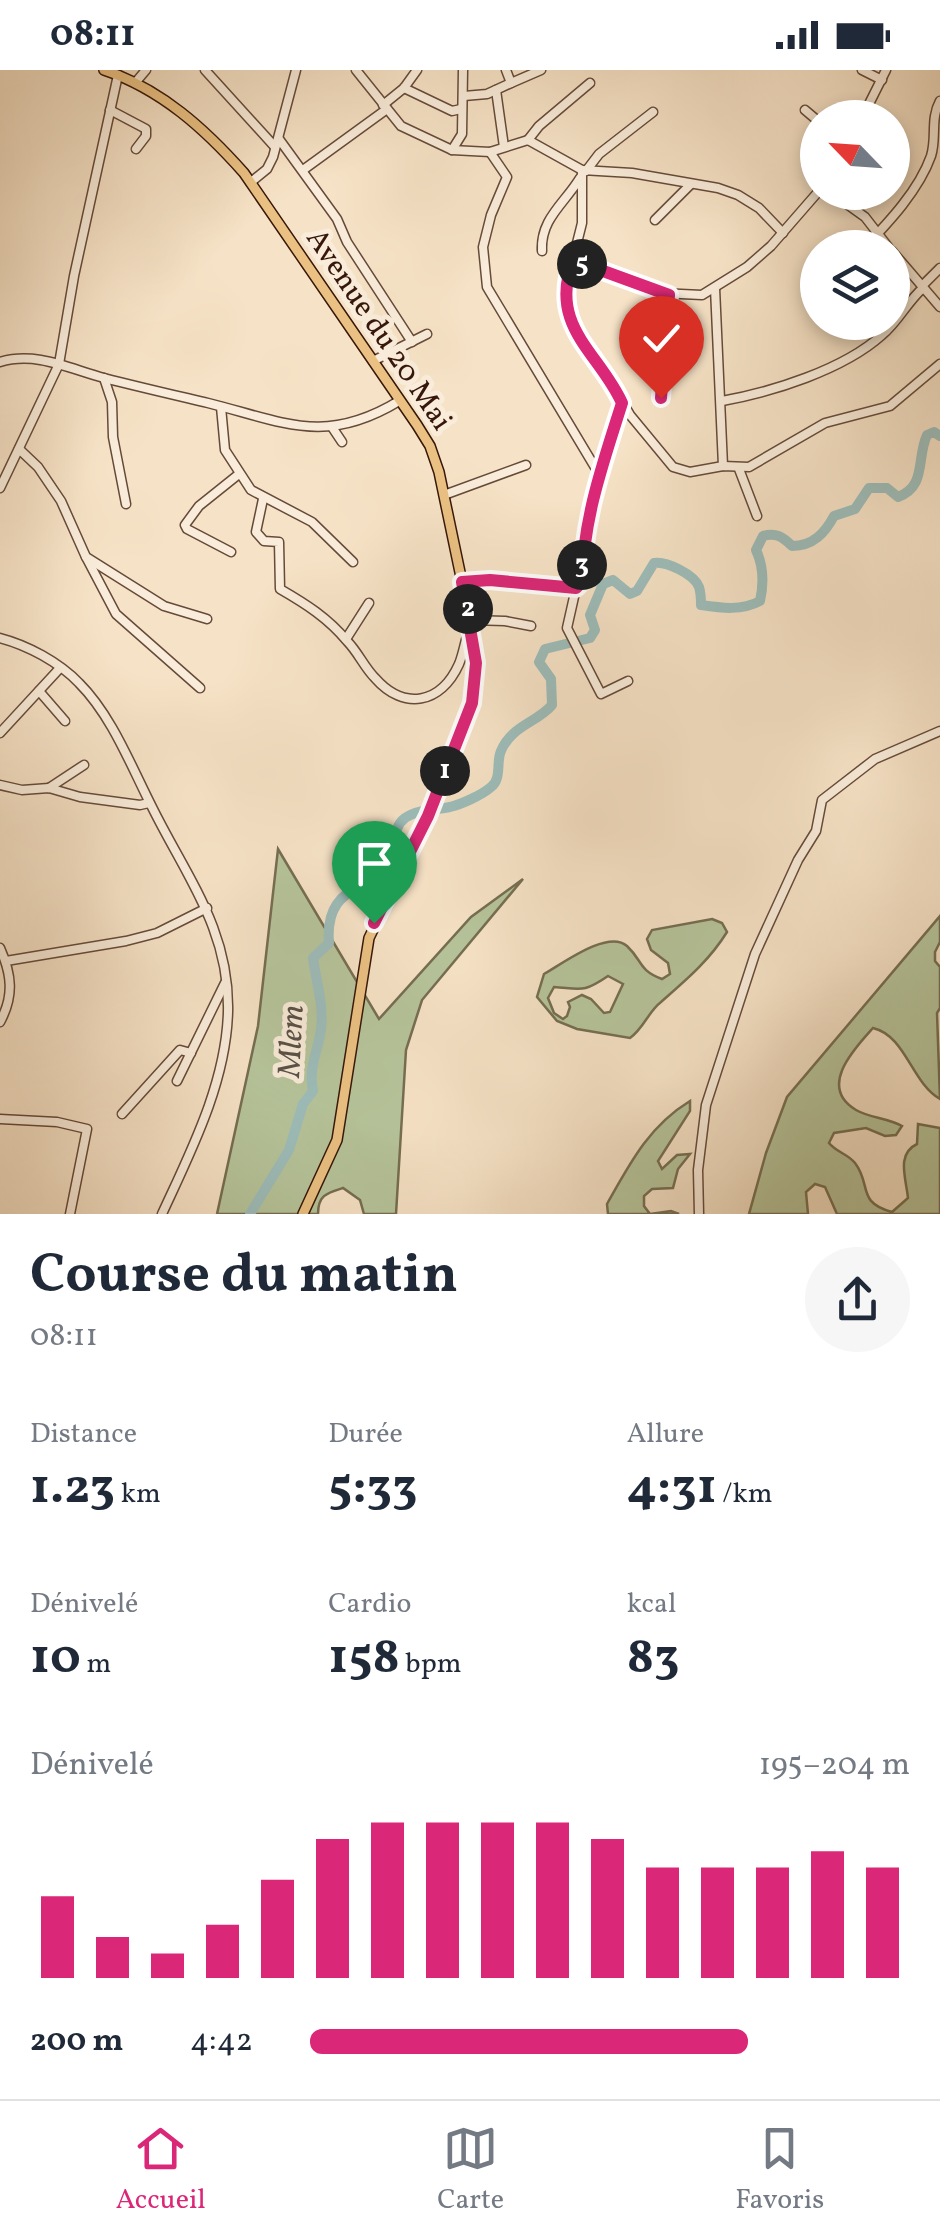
<!DOCTYPE html>
<html lang="fr">
<meta charset="utf-8">
<style>
:root{--surface:#fff;--page:#f6f6f7;--text:#1f2937;--muted:#747a83;--line:#e0e1e3;--accent:#db2777}
body{margin:0;font-family:Vollkorn,serif;background:var(--page);color:var(--text);height:100vh;display:flex;flex-direction:column;font-size:38px;white-space:nowrap}
*{box-sizing:border-box;margin:0}
p{font-size:32px;color:var(--muted)}
.icon{flex:none;width:55px;height:55px;fill:none;stroke:currentColor;stroke-width:2;stroke-linecap:round;stroke-linejoin:round}
.map{position:relative;height:1144px;overflow:hidden}
.drawer{display:flex;flex-direction:column;background:var(--surface);flex:1}
.drawer>*{flex:none}
.needle{width:65px;rotate:295deg}
.controls{position:absolute;left:800px;top:30px;display:grid;gap:20px}
.controls a{display:grid;place-items:center;width:110px;height:110px;border-radius:50%;background:var(--surface);box-shadow:0 5px 15px #0003;font-size:50px}
.pin{position:absolute;display:grid;place-items:center;width:85px;height:85px;color:#fff;margin:-102px -42px;border-radius:50% 50% 50% 0;rotate:-45deg;box-shadow:0 0 10px #0007}
.pin .icon{rotate:45deg}
.km{position:absolute;width:50px;height:50px;margin:-25px;border-radius:50%;background:#222;color:#fff;font-size:28px;line-height:50px;text-align:center}
.round{display:grid;place-items:center;flex:none;width:105px;height:105px;border-radius:52px;background:var(--page)}
.overview{display:flex;align-items:center;justify-content:space-between;height:170px;padding:0 30px}
h1{font-size:55px;font-weight:700;line-height:75px}
.figures{display:grid;grid-template-columns:repeat(3,1fr);gap:15px;height:170px;padding:10px 30px}
.figures div{display:grid;align-content:center}
.figures b{font-size:50px;font-weight:700}
.figures small{font-size:28px;font-weight:400}
.figures p{font-size:28px}
.chart{height:280px;padding:20px 30px}
.chart p{display:flex;justify-content:space-between}
.chart svg{width:100%;height:180px;margin-top:10px;stroke:var(--accent);stroke-width:6}
ul{padding:0 30px;list-style:none;font-size:32px}
li{display:grid;grid-template-columns:160px 120px 1fr;align-items:center;height:75px}
li i{height:25px;border-radius:12px;background:var(--accent)}
.status{display:flex;justify-content:space-between;align-items:center;height:70px;padding:0 50px;background:var(--surface);direction:ltr}
.status svg{height:28px;fill:currentColor}
.menu{display:flex;justify-content:space-around;align-items:center;height:140px;border-top:2px solid var(--line);background:var(--surface);font-size:28px;color:var(--muted)}
.menu a{display:grid;justify-items:center;gap:5px}
.menu .selected{color:var(--accent)}
.map>svg:first-child{display:block}
.green{fill:#b6c49b;stroke:#766e52;stroke-width:2.5;fill-rule:evenodd}
.lines{fill:none;stroke-linecap:round;stroke-linejoin:round}
.river{stroke:#9dbdba;stroke-width:10}
.minor-casing{stroke:#664a39;stroke-width:11}
.major-casing{stroke:#36170a;stroke-width:12}
.minor{stroke:#f9ecda;stroke-width:8}
.major{stroke:#ebc183;stroke-width:9}
.route-casing{stroke:#fff;stroke-width:20}
.route{stroke:#db2777;stroke-width:12}
.labels{text-anchor:middle;stroke-width:10;stroke-linejoin:round;paint-order:stroke}
.street-label{font-size:30px;fill:#36170a;stroke:#f9ecda}
.water-label{font-size:32px;font-style:italic;fill:#5a5148;stroke:#f9ecda}
</style>
<div class="status"><b>08:11</b><svg viewBox="0 0 49 12"><path d="M0 12V9h3v3zM5 12V6h3v6zM10 12V3h3v9zM15 12V0h3v12zM26 1h20v11H26zM47 4h2v5h-2z"/></svg></div>
<div class="map">
<svg width="940" height="1144" viewBox="0 0 940 1144">
<rect width="100%" height="100%" fill="#f6e2c6"/>
<filter id="stains"><feTurbulence type="fractalNoise" baseFrequency=".002" numOctaves="4"/><feColorMatrix values="0 0 0 0 .2 0 0 0 0 .09 0 0 0 0 .02 0 0 0 .5 -.17"/></filter>
<radialGradient id="worn" r=".72"><stop offset=".6" stop-color="#630" stop-opacity="0"/><stop offset="1" stop-color="#630" stop-opacity=".3"/></radialGradient>
<g class="green">
<path d="M 278,779 L 379,949 L 471,847 L 523,809 L 422,930 L 406,980 L 396,1144 L 364,1144 L 360,1130 L 343,1118 C 327,1123 318,1125 318,1144 L 217,1144 L 258,956 Z"/>
<path d="M 940,846 L 940,872 L 935,882 L 935,891 L 940,897 L 940,938 L 937,943 L 940,1029 C 911,1012 906,966 873,958 C 855,978 817,1017 856,1040 C 870,1048 888,1048 902,1056 L 896,1065 L 885,1066 L 866,1058 L 834,1063 L 829,1073 C 836,1082 848,1084 855,1093 C 872,1115 856,1132 892,1142 L 908,1128 C 906,1108 896,1084 917,1074 L 918,1054 L 940,1058 L 940,1144 L 837,1144 L 825,1117 L 815,1114 L 806,1122 L 808,1144 L 749,1144 L 766,1083 L 787,1027 Z"/>
<path d="M 712,849 L 722,853 L 727,862 C 709,891 686,910 661,932 C 648,942 644,958 630,968 L 577,959 L 557,951 L 537,927 L 544,904 C 562,894 608,859 627,876 C 643,891 638,900 662,909 L 670,904 L 668,893 L 651,880 L 647,869 L 652,860 ZM 608,906 L 623,914 L 610,942 L 604,943 L 591,929 L 582,925 L 568,932 L 570,937 L 567,946 L 563,949 L 554,943 L 548,928 L 554,917 C 582,919 583,923 608,906 Z"/>
<path d="M 690,1031 L 690,1041 L 658,1091 L 662,1099 L 677,1085 L 690,1084 L 678,1099 L 673,1118 L 652,1119 L 644,1126 L 644,1136 L 650,1144 L 671,1141 L 679,1144 L 608,1144 L 607,1134 C 630,1093 649,1056 690,1031 Z"/>
</g>
<g class="lines">
<path class="river" d="M 250,1144 L 289,1080 L 303,1034 L 313,1021 C 308,997 318,982 321,959 C 324,935 316,911 313,888 L 329,873 C 324,812 373,823 392,783 C 398,771 392,758 405,748 C 418,739 435,740 450,737 C 462,734 482,725 491,717 C 502,709 496,691 501,681 C 511,656 538,652 552,635 L 551,609 L 539,592 L 545,579 L 590,568 L 595,560 L 590,545 L 603,514 L 613,510 L 630,524 L 637,521 L 654,493 C 666,491 694,504 699,517 C 701,523 701,529 701,535 C 721,538 742,541 760,531 C 764,513 764,497 756,480 L 763,466 C 776,462 783,467 792,476 C 813,476 825,463 834,446 L 855,439 L 869,418 L 887,418 L 898,427 C 927,416 916,389 927,365 L 934,362 L 940,366"/>
<defs>
<g id="minor">
<path d="M 205,0 L 275,77"/>
<path d="M 356,0 L 401,56 L 452,80 L 490,82 L 528,70 L 582,100 L 632,103 L 718,118 L 738,125 L 759,138 L 783,163"/>
<path d="M 862,0 L 882,10"/>
<path d="M 135,13 L 146,0"/>
<path d="M 511,13 L 541,0"/>
<path d="M 404,18 L 452,41 L 461,39"/>
<path d="M 496,20 L 504,77"/>
<path d="M 464,26 L 487,24 L 511,13 L 506,0"/>
<path d="M 383,35 L 404,18 L 417,0"/>
<path d="M 110,40 L 146,59 L 146,66 L 136,79"/>
<path d="M 805,40 L 818,51"/>
<path d="M 862,48 L 886,0"/>
<path d="M 279,69 L 337,149 L 347,172 L 412,272"/>
<path d="M 528,70 L 539,56 L 590,13"/>
<path d="M 452,80 L 462,64 L 463,0"/>
<path d="M 490,82 L 507,107 L 491,145 L 483,177 L 487,217 L 599,404"/>
<path d="M 303,100 L 387,39"/>
<path d="M 582,100 L 582,153 L 568,209 L 573,255 L 583,278 L 607,305 L 630,345 L 673,397 L 690,402 L 723,396 L 749,397 L 825,353 L 890,336 L 940,294"/>
<path d="M 586,101 L 599,84 L 653,42"/>
<path d="M 251,112 L 267,99 L 273,87 L 296,0"/>
<path d="M 830,122 L 865,147 L 889,178"/>
<path d="M 655,150 L 690,115"/>
<path d="M 864,178 C 889,152 919,120 931,86 C 937,67 930,49 940,31"/>
<path d="M 542,181 C 540,149 565,133 580,108"/>
<path d="M 892,181 L 940,237"/>
<path d="M 573,190 L 660,223 L 702,225 L 747,197 L 771,176 L 818,122"/>
<path d="M 922,216 L 940,198"/>
<path d="M 715,218 L 723,396"/>
<path d="M 373,291 L 427,264"/>
<path d="M 0,292 C 36,281 70,299 104,308 C 139,317 174,325 208,333 C 284,352 325,376 399,331"/>
<path d="M 104,308 L 112,332 L 113,367 L 126,434"/>
<path d="M 661,327 L 669,225"/>
<path d="M 722,331 C 772,322 843,300 882,265 C 898,252 907,232 923,218"/>
<path d="M 221,337 L 225,380 L 251,420 L 312,452 L 353,492"/>
<path d="M 332,357 L 342,372"/>
<path d="M 19,379 L 38,397 L 61,431 L 86,487 L 164,536 L 207,549"/>
<path d="M 739,399 L 757,446"/>
<path d="M 0,418 L 59,294 L 74,206 L 118,5"/>
<path d="M 444,425 L 526,395"/>
<path d="M 263,429 L 256,462 L 264,471 L 279,472 L 280,519 C 306,534 328,548 347,571 C 358,582 364,597 375,608 C 404,641 441,634 459,594 C 464,582 465,569 470,557"/>
<path d="M 231,482 L 187,459 L 185,455 L 199,436 L 239,404"/>
<path d="M 86,487 L 116,544 L 200,618"/>
<path d="M 462,512 L 490,510 L 579,516 L 592,425 L 623,333"/>
<path d="M 576,518 L 567,558 L 601,624 L 628,611"/>
<path d="M 470,550 L 505,551 L 531,556"/>
<path d="M 0,568 C 27,575 59,592 79,613 C 112,646 131,696 152,737 C 186,806 230,860 228,942 C 226,1013 191,1081 162,1144"/>
<path d="M 346,569 L 369,533"/>
<path d="M 39,621 L 65,651"/>
<path d="M 0,663 L 60,598"/>
<path d="M 0,715 L 22,720 L 49,718 L 80,727 L 140,735 L 149,733"/>
<path d="M 49,718 L 84,695"/>
<path d="M 0,878 C 12,905 14,926 0,952"/>
<path d="M 6,891 L 126,871 L 157,863 L 207,838"/>
<path d="M 177,1011 L 225,913"/>
<path d="M 122,1044 L 180,980 L 191,983"/>
<path d="M 0,1049 L 57,1052 L 87,1059 L 70,1144"/>
<path d="M 699,1144 L 698,1100 L 706,1035 L 755,884 L 798,790 L 816,761 L 822,730 L 875,689 L 940,661"/>
</g>
<path id="major" d="M 104,0 C 161,19 205,59 244,103 L 417,355 L 430,376 L 439,402 L 470,550 L 475,613 L 470,642 L 428,746 L 369,868 L 337,1070 L 303,1144"/>
</defs>
<use href="#minor" class="minor-casing"/>
<use href="#major" class="major-casing"/>
<use href="#minor" class="minor"/>
<use href="#major" class="major"/>
</g>
<g class="lines">
<defs>
<path id="route" d="M 374,853 L 428,746 L 472,633 L 476,593 L 462,512 L 490,510 L 576,518 L 582,512 C 583,449 603,393 622,333 C 599,282 548,257 573,190 L 669,225 L 661,328"/>
</defs>
<use href="#route" class="route-casing"/>
<use href="#route" class="route"/>
</g>
<g class="labels">
<g class="street-label">
<text transform="translate(380 259) rotate(56)" y="10">Avenue du 20 Mai</text>
</g>
<g class="water-label">
<text transform="translate(290 971) rotate(-87)" y="11">Mlem</text>
</g>
</g>
<rect width="100%" height="100%" filter="url(#stains)"/>
<rect width="100%" height="100%" fill="url(#worn)"/>
</svg>
<div class="controls">
<a><svg class="needle" viewBox="-14 -14 28 28"><path d="M0-13l5 13h-10z" fill="#e53935"/><path d="M0 13l5-13h-10z" fill="#747a83"/></svg></a>
<a><svg class="icon" aria-label="layers" viewBox="0 0 24 24"><path d="M12 4l9 5-9 5-9-5zM3 14l9 5 9-5"/></svg></a>
</div>
<div class="pin" style="left:374px;top:853px;background:#1e9e55"><svg class="icon" aria-label="arrive" viewBox="0 0 24 24"><path d="M6 21V4h12l-3 4 3 4H6"/></svg></div>
<div class="pin" style="left:661px;top:328px;background:#d93025"><svg class="icon" aria-label="check" viewBox="0 0 24 24"><path d="M5 12l5 5 9-10"/></svg></div>
<b class="km" style="left:445px;top:701px">1</b>
<b class="km" style="left:468px;top:539px">2</b>
<b class="km" style="left:582px;top:495px">3</b>
<b class="km" style="left:582px;top:194px">5</b>
</div>
<section class="drawer">
<div class="overview"><div><h1>Course du matin</h1><p>08:11</p></div><a class="round"><svg class="icon" aria-label="share" viewBox="0 0 24 24"><path d="M12 15V3M7 8l5-5 5 5M5 13v7h14v-7"/></svg></a></div>
<div class="figures">
<div><p>Distance</p><b>1.23<small> km</small></b></div>
<div><p>Durée</p><b>5:33</b></div>
<div><p>Allure</p><b>4:31<small> /km</small></b></div>
</div>
<div class="figures">
<div><p>Dénivelé</p><b>10<small> m</small></b></div>
<div><p>Cardio</p><b>158<small> bpm</small></b></div>
<div><p>kcal</p><b>83</b></div>
</div>
<div class="chart"><p><span>Dénivelé</span>195–204 m</p>
<svg viewBox="0 0 160 44" preserveAspectRatio="none"><path d="M5 44V24M15 44V34M25 44V38M35 44V31M45 44V20M55 44V10M65 44V6M75 44V6M85 44V6M95 44V6M105 44V10M115 44V17M125 44V17M135 44V17M145 44V13M155 44V17"/></svg>
</div>
<ul>
<li><b>200 m</b>4:42<i style="width:73%"></i></li>
</ul>
</section>
<nav class="menu">
<a class="selected"><svg class="icon" aria-label="home" viewBox="0 0 24 24"><path d="M3 11l9-7 9 7M6 9v11h12V9"/></svg>Accueil</a>
<a><svg class="icon" aria-label="map" viewBox="0 0 24 24"><path d="M3 6l6-2 6 2 6-2v14l-6 2-6-2-6 2zM9 4v14M15 6v14"/></svg>Carte</a>
<a><svg class="icon" aria-label="saved" viewBox="0 0 24 24"><path d="M7 4h10v16l-5-4-5 4z"/></svg>Favoris</a>
</nav>
